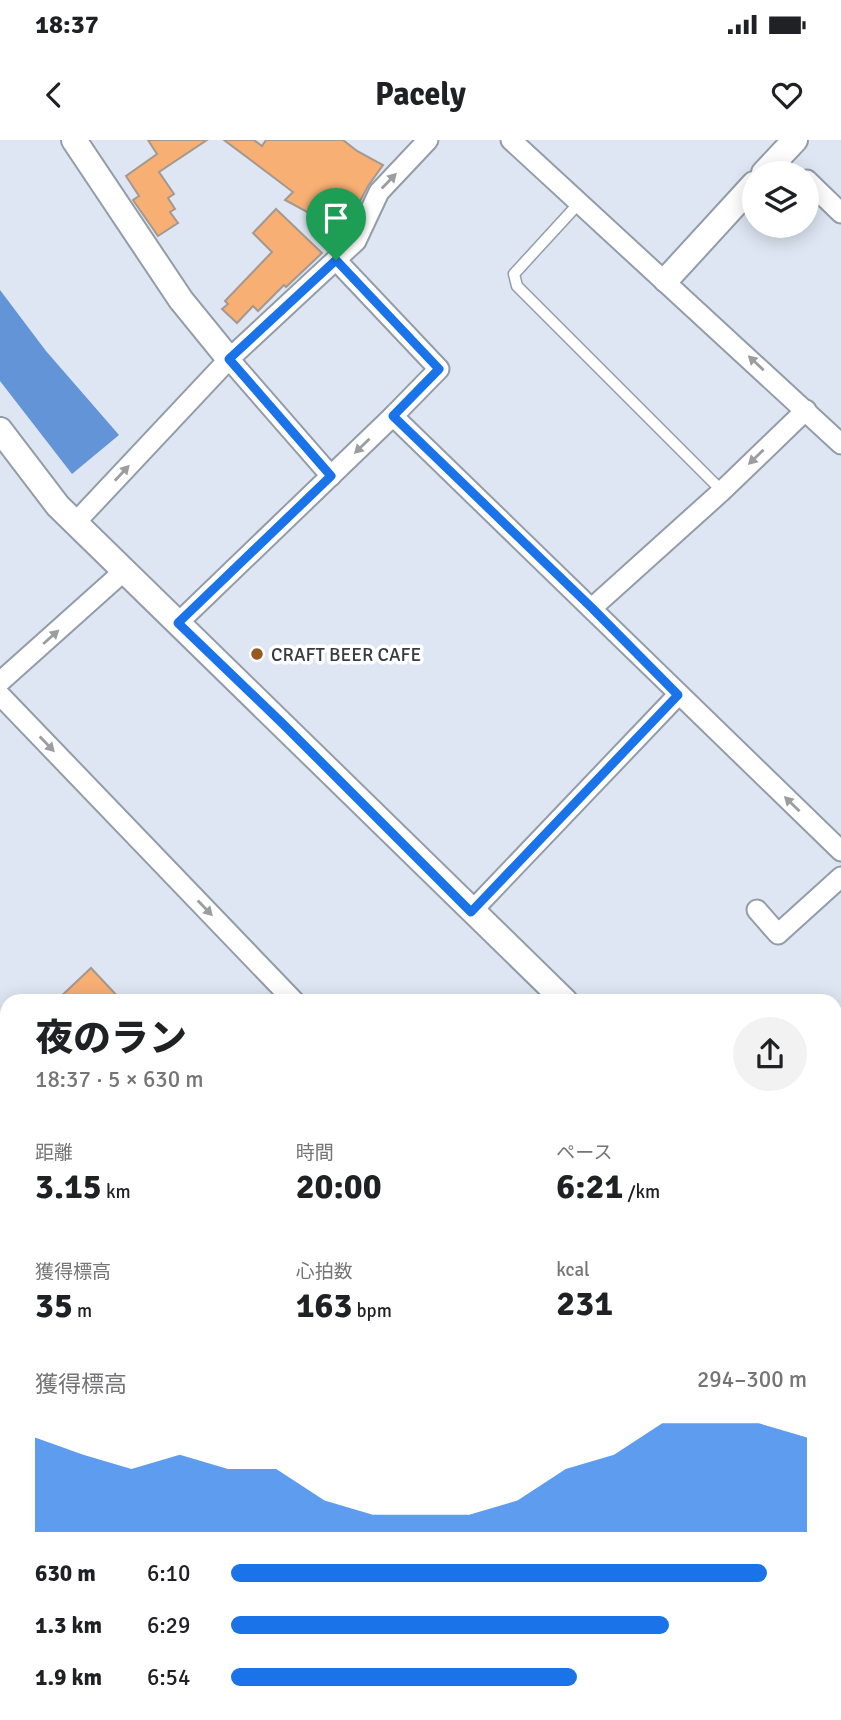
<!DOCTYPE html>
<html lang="ja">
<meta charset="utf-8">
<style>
:root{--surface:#fff;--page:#f2f2f2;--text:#202124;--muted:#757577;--accent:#1a73e8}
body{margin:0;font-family:Signika,"Noto Sans JP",sans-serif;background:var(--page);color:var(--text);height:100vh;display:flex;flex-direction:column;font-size:26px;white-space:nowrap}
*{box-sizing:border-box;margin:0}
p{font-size:23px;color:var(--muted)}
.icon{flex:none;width:38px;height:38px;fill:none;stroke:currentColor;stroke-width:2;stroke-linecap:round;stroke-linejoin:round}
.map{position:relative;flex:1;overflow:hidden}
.drawer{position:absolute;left:0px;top:854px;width:842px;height:726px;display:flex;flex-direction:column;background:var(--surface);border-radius:21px 21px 0 0;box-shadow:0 4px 18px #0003}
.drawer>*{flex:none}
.fabs{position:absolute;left:742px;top:21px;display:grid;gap:14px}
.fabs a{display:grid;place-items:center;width:77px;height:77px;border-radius:50%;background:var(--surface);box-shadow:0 4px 18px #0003;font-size:35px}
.pin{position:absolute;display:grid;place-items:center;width:60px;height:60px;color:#fff;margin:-72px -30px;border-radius:50% 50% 50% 0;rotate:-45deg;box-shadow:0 0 7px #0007}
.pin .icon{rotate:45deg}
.round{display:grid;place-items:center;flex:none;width:74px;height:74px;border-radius:37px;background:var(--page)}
.overview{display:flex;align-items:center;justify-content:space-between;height:119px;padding:0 35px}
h1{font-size:38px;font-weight:800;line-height:52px}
.metrics{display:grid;grid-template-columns:repeat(3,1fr);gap:10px;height:119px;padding:7px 35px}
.metrics div{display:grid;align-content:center}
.metrics b{font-size:35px;font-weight:800}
.metrics small{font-size:19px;font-weight:400}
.metrics p{font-size:19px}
.chart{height:196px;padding:14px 35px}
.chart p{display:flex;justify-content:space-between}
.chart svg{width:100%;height:126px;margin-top:7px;fill:var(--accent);opacity:.7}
ul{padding:0 35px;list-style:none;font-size:23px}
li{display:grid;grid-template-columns:112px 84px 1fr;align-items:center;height:52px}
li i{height:18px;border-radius:9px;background:var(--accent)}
.status{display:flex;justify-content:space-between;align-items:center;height:49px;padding:0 35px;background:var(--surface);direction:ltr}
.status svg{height:19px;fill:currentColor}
header{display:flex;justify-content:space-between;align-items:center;height:91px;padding:0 35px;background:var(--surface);font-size:32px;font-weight:800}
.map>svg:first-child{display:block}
.water{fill:#6394d7}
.building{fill:#f8af74;stroke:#a4988f;stroke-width:2}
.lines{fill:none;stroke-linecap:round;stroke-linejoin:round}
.service-casing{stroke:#949ca8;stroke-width:13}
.minor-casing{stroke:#949ca8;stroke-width:23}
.tertiary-casing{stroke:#949ca8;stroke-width:28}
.trunk-casing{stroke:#949ca8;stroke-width:35}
.service{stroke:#fff;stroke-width:10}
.minor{stroke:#fff;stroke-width:19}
.tertiary{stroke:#fff;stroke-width:24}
.trunk{stroke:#fff;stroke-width:32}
.oneway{fill:#9c9da0}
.route-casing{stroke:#fff;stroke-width:14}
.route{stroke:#1a73e8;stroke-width:9}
.poi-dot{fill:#97591f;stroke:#fff;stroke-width:2.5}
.labels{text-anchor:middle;stroke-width:7;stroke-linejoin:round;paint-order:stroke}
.poi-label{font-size:19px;fill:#383b40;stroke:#fff;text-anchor:start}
</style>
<div class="status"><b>18:37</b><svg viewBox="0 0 49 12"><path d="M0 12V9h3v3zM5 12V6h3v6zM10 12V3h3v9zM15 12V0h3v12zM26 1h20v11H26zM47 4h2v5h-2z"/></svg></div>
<header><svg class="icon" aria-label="back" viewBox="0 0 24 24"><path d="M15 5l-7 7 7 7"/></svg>Pacely<svg class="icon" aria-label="heart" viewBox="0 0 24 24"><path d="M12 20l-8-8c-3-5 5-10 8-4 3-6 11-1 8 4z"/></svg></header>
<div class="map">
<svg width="841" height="1580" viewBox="0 0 841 1580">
<rect width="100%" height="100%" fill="#dde6f2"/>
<path class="water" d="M 0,150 L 46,211 L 119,295 L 72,334 L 0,241 Z"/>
<g class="building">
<path d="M 148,0 L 207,0 L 159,32 L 174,54 L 168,58 L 175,69 L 170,72 L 178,83 L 158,96 L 133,60 L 139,56 L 126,36 L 157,14 Z"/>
<path d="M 224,0 L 254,0 L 262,6 L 266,0 L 343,0 L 357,11 L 383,25 L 368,46 L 344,92 L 285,60 L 293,52 Z"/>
<path d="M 276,69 L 322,113 L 286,147 L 284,145 L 258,171 L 253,166 L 237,183 L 222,169 L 228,164 L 225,161 L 272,112 L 253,93 Z"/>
<path d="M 91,828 L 122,861 L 56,861 Z"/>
</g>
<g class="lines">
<defs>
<path id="service" d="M 580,62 L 514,134 L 517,146 L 722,351"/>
<g id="minor">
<path d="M 511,0 L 841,304"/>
<path d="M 807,40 L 841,73"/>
<path d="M 229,219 L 331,336"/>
<path d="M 393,276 L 841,711"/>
<path d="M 75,383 L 229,219 L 356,101 L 379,52 L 428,0"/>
<path d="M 592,468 L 722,351 L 806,270"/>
<path d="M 178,483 L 393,276 L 439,229 L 336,120"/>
<path d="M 0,542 L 124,431"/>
<path d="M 0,555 L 294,861"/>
<path d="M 757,770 L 778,794 L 841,737"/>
<path d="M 471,772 L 678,555"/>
<path d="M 835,1063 L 841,1057"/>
<path d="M 835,1251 L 841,1245"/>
<path d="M 0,1350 L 6,1358"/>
<path d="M 835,1373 L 841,1379"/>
<path d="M 835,1434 L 841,1427"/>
<path d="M 835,1522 L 841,1527"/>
<path d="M 125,1573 L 132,1580"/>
<path d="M 348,1573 L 354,1580"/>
<path d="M 74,1580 L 81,1573"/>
<path d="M 368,1580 L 376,1573"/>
<path d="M 828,1580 L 841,1568"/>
</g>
<g id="tertiary">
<path d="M 74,0 L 181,160 L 229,219"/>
<path d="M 764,33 L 795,0"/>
<path d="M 666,140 L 754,44"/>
<path d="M 0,290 L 58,366 L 565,861"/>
<path d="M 835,1120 L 841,1125"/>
</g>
<g id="trunk">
<path d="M 0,935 L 7,944"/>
<path d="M 546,1573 L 552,1580"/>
</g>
</defs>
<use href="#service" class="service-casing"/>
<use href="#minor" class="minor-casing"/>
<use href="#tertiary" class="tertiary-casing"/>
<use href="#trunk" class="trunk-casing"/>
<use href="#service" class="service"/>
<use href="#minor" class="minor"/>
<use href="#tertiary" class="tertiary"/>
<use href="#trunk" class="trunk"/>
</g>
<defs><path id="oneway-solid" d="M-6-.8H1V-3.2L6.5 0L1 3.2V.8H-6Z" transform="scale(1.75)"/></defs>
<g class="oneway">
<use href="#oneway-solid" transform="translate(389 41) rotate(-46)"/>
<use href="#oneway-solid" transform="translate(756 223) rotate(-137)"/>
<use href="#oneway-solid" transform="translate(362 306) rotate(136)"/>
<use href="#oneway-solid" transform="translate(756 317) rotate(136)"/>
<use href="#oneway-solid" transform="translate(122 333) rotate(-47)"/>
<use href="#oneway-solid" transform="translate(51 497) rotate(-42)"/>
<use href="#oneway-solid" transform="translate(47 604) rotate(46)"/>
<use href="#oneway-solid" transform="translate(792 664) rotate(-136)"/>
<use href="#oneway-solid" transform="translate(205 768) rotate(46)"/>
</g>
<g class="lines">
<defs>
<path id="route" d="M 336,120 L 439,229 L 393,276 L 592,468 L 678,555 L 471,772 L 283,584 L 178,483 L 331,336 L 229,219 Z"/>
</defs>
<use href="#route" class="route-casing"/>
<use href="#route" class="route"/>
</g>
<circle class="poi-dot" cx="257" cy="514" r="7"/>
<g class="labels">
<g class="poi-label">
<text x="271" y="521">CRAFT BEER CAFE</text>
</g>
</g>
</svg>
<div class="fabs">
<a><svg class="icon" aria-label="layers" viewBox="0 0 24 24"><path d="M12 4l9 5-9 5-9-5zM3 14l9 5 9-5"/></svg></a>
</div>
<div class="pin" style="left:336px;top:120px;background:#1e9e55"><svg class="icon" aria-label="arrive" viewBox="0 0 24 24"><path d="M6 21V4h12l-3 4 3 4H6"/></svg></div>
<section class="drawer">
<div class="overview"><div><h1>夜のラン</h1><p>18:37 · 5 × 630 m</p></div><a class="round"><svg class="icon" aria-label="share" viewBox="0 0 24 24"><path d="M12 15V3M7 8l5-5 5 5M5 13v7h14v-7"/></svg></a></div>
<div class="metrics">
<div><p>距離</p><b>3.15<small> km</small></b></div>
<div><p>時間</p><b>20:00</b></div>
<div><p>ペース</p><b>6:21<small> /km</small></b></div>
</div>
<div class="metrics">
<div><p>獲得標高</p><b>35<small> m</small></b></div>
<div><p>心拍数</p><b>163<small> bpm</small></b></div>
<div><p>kcal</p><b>231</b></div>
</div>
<div class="chart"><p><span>獲得標高</span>294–300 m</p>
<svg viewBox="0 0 160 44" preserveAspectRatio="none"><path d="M0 44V11L10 17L20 22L30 17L40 22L50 22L60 33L70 38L80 38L90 38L100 33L110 22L120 17L130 6L140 6L150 6L160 11V44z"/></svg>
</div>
<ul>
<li><b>630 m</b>6:10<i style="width:93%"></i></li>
<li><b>1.3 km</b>6:29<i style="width:76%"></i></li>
<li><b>1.9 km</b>6:54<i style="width:60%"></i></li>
</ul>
</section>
</div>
